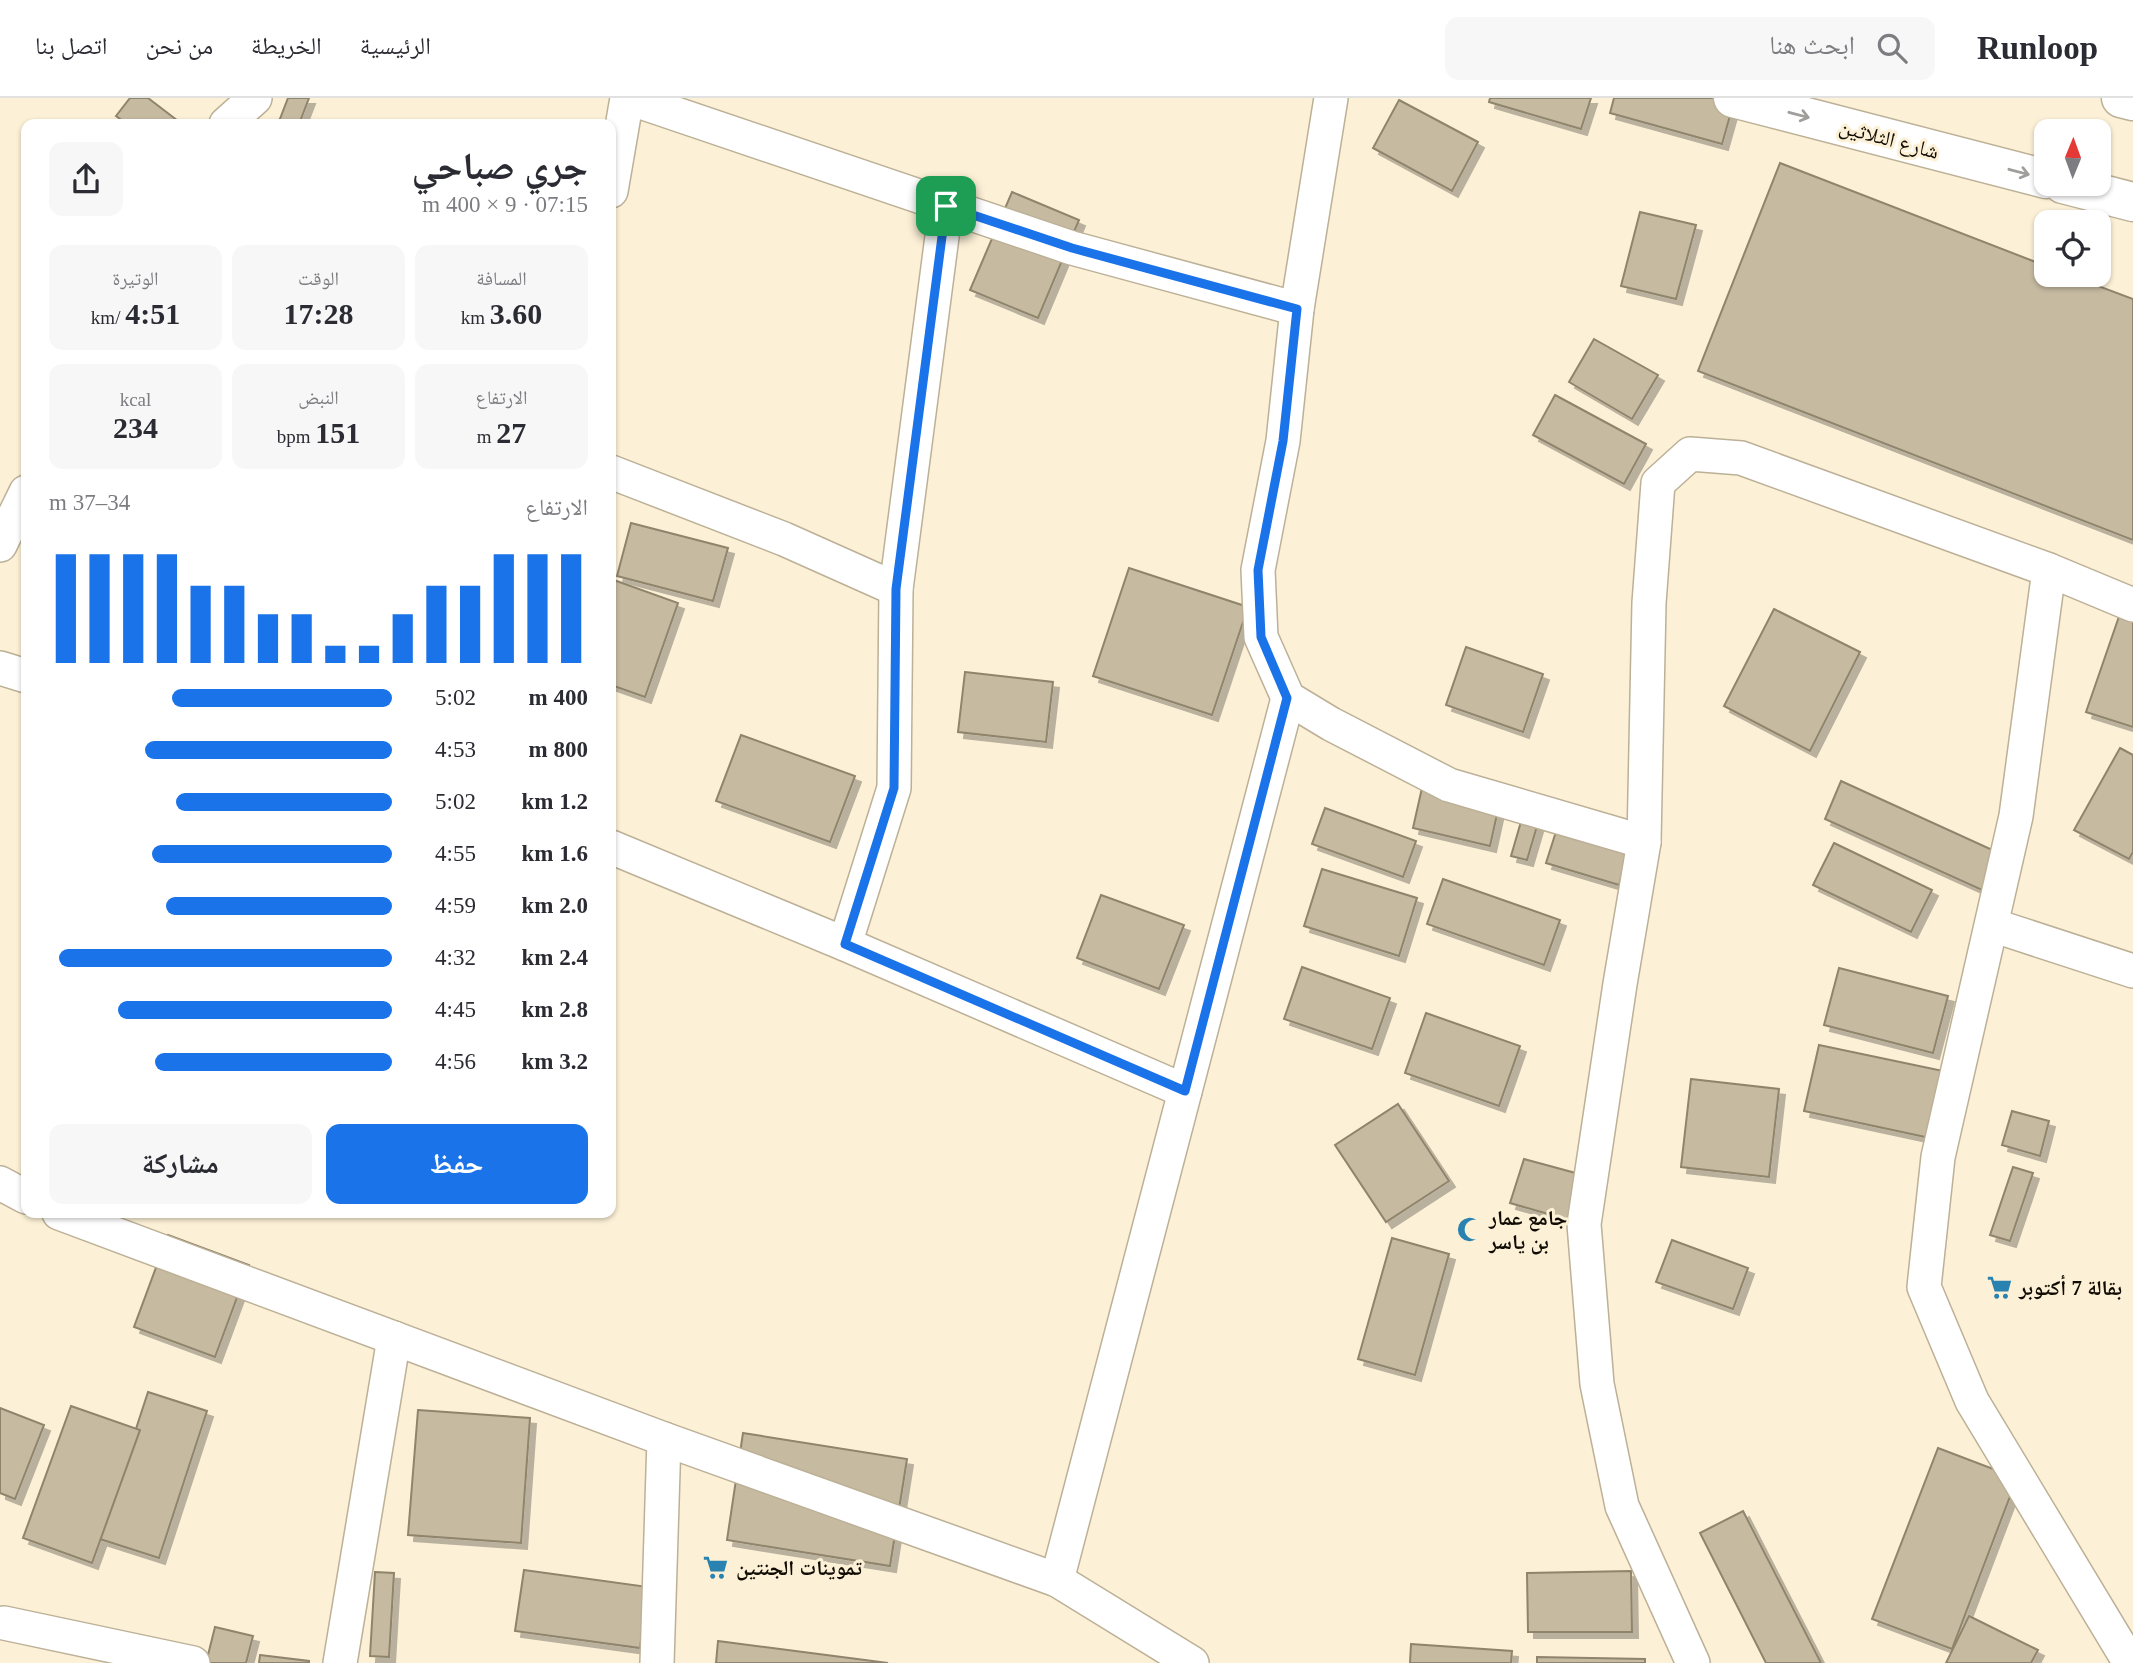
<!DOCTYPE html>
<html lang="ar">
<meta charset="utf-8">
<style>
:root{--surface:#fff;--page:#f7f7f7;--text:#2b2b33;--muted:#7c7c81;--line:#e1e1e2;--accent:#1a73e8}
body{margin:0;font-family:"Times New Roman","Noto Naskh Arabic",serif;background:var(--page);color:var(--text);direction:rtl;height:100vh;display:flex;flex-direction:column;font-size:26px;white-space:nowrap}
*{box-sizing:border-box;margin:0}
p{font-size:23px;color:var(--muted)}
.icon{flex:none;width:38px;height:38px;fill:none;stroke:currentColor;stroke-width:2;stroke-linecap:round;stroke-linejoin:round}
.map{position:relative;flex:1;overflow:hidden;direction:ltr}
.details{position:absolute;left:21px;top:21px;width:595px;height:1099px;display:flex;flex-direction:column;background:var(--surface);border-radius:14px;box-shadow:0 2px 5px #0004;direction:rtl}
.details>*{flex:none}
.needle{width:46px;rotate:1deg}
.tools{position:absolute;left:2034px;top:21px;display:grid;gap:14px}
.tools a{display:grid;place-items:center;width:77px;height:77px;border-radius:14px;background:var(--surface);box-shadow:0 2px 5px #0004;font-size:35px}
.pin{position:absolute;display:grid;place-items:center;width:60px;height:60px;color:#fff;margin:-30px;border-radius:14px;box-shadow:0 4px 10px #0006}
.round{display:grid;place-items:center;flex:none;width:74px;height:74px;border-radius:14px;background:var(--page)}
.head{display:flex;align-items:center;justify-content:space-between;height:119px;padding:0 28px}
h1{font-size:38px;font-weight:700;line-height:52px}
.metrics{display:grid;grid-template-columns:repeat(3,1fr);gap:10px;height:119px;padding:7px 28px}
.metrics div{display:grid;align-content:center;border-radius:14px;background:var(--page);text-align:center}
.metrics b{font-size:30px;font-weight:700}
.metrics small{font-size:19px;font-weight:400}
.metrics p{font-size:19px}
.chart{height:196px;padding:14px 28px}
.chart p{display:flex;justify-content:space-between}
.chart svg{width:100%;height:126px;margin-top:7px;stroke:var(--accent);stroke-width:6}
.action{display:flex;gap:14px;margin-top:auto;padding:14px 28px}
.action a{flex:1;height:80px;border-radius:14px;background:var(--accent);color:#fff;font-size:28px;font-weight:700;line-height:80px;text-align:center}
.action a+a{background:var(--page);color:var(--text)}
ul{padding:0 28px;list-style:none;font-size:23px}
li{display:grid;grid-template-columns:112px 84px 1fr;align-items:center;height:52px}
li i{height:18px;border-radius:9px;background:var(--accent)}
header{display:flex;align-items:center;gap:42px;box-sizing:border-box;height:98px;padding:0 35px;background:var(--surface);border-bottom:2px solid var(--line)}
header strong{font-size:33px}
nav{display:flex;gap:38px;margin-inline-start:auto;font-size:24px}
.search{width:490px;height:63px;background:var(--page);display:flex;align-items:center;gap:18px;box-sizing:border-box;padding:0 24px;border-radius:14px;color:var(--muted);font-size:26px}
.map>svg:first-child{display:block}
.building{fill:#c6baa1;stroke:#8f846c;stroke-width:2;filter:url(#shadow)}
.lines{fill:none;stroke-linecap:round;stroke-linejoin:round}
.street-casing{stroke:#bcb097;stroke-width:36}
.secondary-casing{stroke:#bcb097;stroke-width:41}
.street{stroke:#fff;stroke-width:33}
.secondary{stroke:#fff;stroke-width:38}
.oneway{stroke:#9f9e9b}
.route-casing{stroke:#fff;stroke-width:14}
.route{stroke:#1a73e8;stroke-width:9}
.labels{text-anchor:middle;stroke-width:6;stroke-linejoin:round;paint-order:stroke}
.street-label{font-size:21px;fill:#100c04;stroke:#fcf0d6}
.poi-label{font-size:21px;font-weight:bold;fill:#100c04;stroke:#fcf0d6;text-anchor:start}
</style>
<header>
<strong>Runloop</strong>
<div class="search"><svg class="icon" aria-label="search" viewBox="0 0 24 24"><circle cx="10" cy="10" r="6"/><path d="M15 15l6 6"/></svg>ابحث هنا</div>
<nav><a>الرئيسية</a><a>الخريطة</a><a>من نحن</a><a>اتصل بنا</a></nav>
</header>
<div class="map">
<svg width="2133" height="1565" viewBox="0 0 2133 1565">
<defs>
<filter id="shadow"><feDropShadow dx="6" dy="6" stdDeviation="0" flood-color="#0004"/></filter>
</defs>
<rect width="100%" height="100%" fill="#fcf0d6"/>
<g class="building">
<path d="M 130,0 L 148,0 L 182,26 L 127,26 L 116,18 Z"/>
<path d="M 288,0 L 309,0 L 299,26 L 278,26 Z"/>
<path d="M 1490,0 L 1591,0 L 1581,31 L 1489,4 Z"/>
<path d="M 1614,0 L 1735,0 L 1722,46 L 1610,15 Z"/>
<path d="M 1399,2 L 1478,44 L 1452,93 L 1373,50 Z"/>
<path d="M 1780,65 L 2046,168 L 2046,177 L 2069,177 L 2133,201 L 2133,442 L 1698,273 Z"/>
<path d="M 1012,94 L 1079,122 L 1038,220 L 970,192 Z"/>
<path d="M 1640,114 L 1696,127 L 1676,201 L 1621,188 Z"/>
<path d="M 1594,241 L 1658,277 L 1632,321 L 1569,284 Z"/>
<path d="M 1555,297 L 1646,346 L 1624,386 L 1533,337 Z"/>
<path d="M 631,425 L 728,450 L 713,503 L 617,478 Z"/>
<path d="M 1129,470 L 1248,509 L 1212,617 L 1093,578 Z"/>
<path d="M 611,481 L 678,505 L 645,599 L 611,587 Z"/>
<path d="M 2124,504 L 2133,507 L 2133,629 L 2086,614 Z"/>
<path d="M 1774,511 L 1860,554 L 1810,653 L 1724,608 Z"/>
<path d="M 1466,549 L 1543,576 L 1523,634 L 1446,607 Z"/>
<path d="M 965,574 L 1053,584 L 1046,644 L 958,634 Z"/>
<path d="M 741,637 L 855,678 L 830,744 L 716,703 Z"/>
<path d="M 2120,650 L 2133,657 L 2133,754 L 2129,761 L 2074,732 Z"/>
<path d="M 1426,672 L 1503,689 L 1490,748 L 1413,730 Z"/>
<path d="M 1841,683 L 1999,755 L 1982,792 L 1825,721 Z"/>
<path d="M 1529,696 L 1545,701 L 1527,762 L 1511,758 Z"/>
<path d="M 1325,710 L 1416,743 L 1403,779 L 1312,746 Z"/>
<path d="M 1560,721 L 1632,743 L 1619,787 L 1546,765 Z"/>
<path d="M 1834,745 L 1932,792 L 1911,834 L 1813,787 Z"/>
<path d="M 1322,771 L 1417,800 L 1399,858 L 1304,828 Z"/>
<path d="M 1443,781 L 1560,822 L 1544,867 L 1427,826 Z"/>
<path d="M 1101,797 L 1184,827 L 1159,891 L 1077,860 Z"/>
<path d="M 1302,869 L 1390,900 L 1372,951 L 1284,921 Z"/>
<path d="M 1839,870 L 1948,898 L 1933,955 L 1824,927 Z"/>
<path d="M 1426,915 L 1520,948 L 1499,1008 L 1405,975 Z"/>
<path d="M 1819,947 L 1943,973 L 1930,1040 L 1804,1013 Z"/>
<path d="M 1691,981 L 1779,991 L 1769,1079 L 1681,1069 Z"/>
<path d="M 1398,1006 L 1449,1083 L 1386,1124 L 1335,1047 Z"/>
<path d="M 2012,1013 L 2049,1023 L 2040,1058 L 2002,1047 Z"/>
<path d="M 1524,1061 L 1583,1077 L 1569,1122 L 1510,1105 Z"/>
<path d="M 2013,1069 L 2033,1075 L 2010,1143 L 1990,1137 Z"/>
<path d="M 168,1137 L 249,1167 L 215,1259 L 134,1229 Z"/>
<path d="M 1392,1140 L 1449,1156 L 1415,1277 L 1358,1261 Z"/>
<path d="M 1672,1142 L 1748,1170 L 1733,1211 L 1656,1184 Z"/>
<path d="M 148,1294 L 207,1313 L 159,1460 L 100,1441 Z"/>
<path d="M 71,1308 L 140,1332 L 92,1465 L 23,1440 Z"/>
<path d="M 0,1310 L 44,1327 L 15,1401 L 0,1395 Z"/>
<path d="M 418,1312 L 530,1320 L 521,1445 L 408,1437 Z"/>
<path d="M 743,1335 L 907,1361 L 890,1468 L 727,1442 Z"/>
<path d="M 1938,1350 L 2017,1380 L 1952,1551 L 1872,1521 Z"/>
<path d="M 1743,1413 L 1821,1565 L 1766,1565 L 1700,1435 Z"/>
<path d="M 524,1472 L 648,1489 L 640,1550 L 515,1533 Z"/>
<path d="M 1631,1473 L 1632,1534 L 1528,1534 L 1527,1475 Z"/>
<path d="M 375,1474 L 394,1475 L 389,1559 L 370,1558 Z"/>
<path d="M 1969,1518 L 2038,1552 L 2031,1565 L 1946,1565 Z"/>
<path d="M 215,1529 L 253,1538 L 246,1565 L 206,1565 Z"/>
<path d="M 718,1543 L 888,1565 L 716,1565 Z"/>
<path d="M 1411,1546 L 1512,1553 L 1511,1565 L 1410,1565 Z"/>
<path d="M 260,1557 L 309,1563 L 309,1565 L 259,1565 Z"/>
<path d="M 1537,1559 L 1645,1561 L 1645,1565 L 1537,1565 Z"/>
</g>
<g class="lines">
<defs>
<g id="street">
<path d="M 629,0 L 1072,150 L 1297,211"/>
<path d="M 1331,0 L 1297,211 L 1283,343 L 1258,472 L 1261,539 L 1288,600 L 1331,626 L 1449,687 L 1644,744"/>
<path d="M 226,26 L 255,0"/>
<path d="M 611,93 L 627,0"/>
<path d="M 611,374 L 784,441 L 896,491"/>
<path d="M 0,447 L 26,394"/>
<path d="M 2049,472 L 2016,718 L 1938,1059 L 1924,1189 L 1972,1303 L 2130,1565"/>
<path d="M 0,570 L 26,578"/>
<path d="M 611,749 L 845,846 L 1185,993"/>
<path d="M 1992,827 L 2133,873"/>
<path d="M 845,846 L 894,690 L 896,491 L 946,108"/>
<path d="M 0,1085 L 26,1099"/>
<path d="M 59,1115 L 664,1341 L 1057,1482 L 1192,1565"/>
<path d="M 1057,1482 L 1288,600"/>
<path d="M 4,1525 L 193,1565"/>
<path d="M 340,1565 L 394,1240"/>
<path d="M 657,1565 L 664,1341"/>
<path d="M 1693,1565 L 1622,1408 L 1597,1286 L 1584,1126 L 1620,886 L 1644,744 L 1649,505 L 1658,385 L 1690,356 L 1741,360 L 2049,472 L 2133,507"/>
</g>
<g id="secondary">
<path d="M 1733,0 L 2046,81"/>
<path d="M 2121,0 L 2133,3"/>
<path d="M 2063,86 L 2133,104"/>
</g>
</defs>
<use href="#street" class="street-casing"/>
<use href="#secondary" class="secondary-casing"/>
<use href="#street" class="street"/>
<use href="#secondary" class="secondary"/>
</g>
<defs><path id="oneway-shaft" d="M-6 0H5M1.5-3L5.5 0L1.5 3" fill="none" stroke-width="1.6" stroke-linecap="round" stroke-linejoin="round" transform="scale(1.75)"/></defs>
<g class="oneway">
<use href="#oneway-shaft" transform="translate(1799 17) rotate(15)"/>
<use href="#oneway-shaft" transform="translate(2019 74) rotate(15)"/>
</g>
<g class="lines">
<defs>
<path id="route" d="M 946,108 L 1072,150 L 1297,211 L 1283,343 L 1258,472 L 1261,539 L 1287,600 L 1185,993 L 845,846 L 894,690 L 896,491 Z"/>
</defs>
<use href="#route" class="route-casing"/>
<use href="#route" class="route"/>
</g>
<defs>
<symbol id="mosque-bare" viewBox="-9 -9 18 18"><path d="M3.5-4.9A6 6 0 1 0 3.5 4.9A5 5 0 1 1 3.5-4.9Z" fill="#2982b0" stroke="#fcf0d6" stroke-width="2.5" paint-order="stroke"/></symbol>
<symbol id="supermarket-bare" viewBox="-9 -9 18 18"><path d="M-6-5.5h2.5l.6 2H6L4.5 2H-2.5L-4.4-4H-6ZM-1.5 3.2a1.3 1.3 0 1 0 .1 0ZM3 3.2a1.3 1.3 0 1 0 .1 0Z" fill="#2982b0" stroke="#fcf0d6" stroke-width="2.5" paint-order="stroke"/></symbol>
</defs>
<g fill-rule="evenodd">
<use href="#mosque-bare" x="1452" y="1114" width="35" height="35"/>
<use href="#supermarket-bare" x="1982" y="1172" width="35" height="35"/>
<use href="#supermarket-bare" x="698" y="1452" width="35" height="35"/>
</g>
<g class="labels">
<g class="street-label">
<text transform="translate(1889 41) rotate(15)" y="7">شارع الثلاثين</text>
</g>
<g class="poi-label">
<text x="1489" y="1127">جامع عمار<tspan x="1489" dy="24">بن ياسر</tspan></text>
<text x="2019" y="1197">بقالة 7 أكتوبر</text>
<text x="736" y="1477">تموينات الجنتين</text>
</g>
</g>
</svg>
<div class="tools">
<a><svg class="needle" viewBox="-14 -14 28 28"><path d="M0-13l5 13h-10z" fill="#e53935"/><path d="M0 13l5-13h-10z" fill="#7c7c81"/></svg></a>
<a><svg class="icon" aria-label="locate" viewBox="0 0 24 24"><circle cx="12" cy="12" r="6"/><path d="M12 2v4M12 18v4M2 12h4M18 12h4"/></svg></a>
</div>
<div class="pin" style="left:946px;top:108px;background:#1e9e55"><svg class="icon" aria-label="arrive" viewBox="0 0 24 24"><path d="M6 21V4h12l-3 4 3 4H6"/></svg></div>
<section class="details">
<div class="head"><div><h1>جري صباحي</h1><p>07:15 · 9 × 400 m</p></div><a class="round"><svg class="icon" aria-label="share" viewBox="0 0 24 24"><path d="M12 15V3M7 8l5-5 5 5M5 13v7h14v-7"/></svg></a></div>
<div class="metrics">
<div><p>المسافة</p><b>3.60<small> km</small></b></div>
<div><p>الوقت</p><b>17:28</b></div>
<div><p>الوتيرة</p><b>4:51<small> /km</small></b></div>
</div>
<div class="metrics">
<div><p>الارتفاع</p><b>27<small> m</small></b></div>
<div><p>النبض</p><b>151<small> bpm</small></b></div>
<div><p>kcal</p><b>234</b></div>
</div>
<div class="chart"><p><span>الارتفاع</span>34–37 m</p>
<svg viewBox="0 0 160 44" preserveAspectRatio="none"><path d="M5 44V6M15 44V6M25 44V6M35 44V6M45 44V17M55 44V17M65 44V27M75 44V27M85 44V38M95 44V38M105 44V27M115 44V17M125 44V17M135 44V6M145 44V6M155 44V6"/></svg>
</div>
<ul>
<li><b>400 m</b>5:02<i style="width:64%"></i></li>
<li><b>800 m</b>4:53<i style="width:72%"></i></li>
<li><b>1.2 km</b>5:02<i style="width:63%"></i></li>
<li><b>1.6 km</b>4:55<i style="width:70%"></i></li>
<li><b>2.0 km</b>4:59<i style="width:66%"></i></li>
<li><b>2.4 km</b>4:32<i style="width:97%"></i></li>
<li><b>2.8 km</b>4:45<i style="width:80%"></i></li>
<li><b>3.2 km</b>4:56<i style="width:69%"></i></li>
</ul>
<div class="action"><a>حفظ</a><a>مشاركة</a></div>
</section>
</div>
